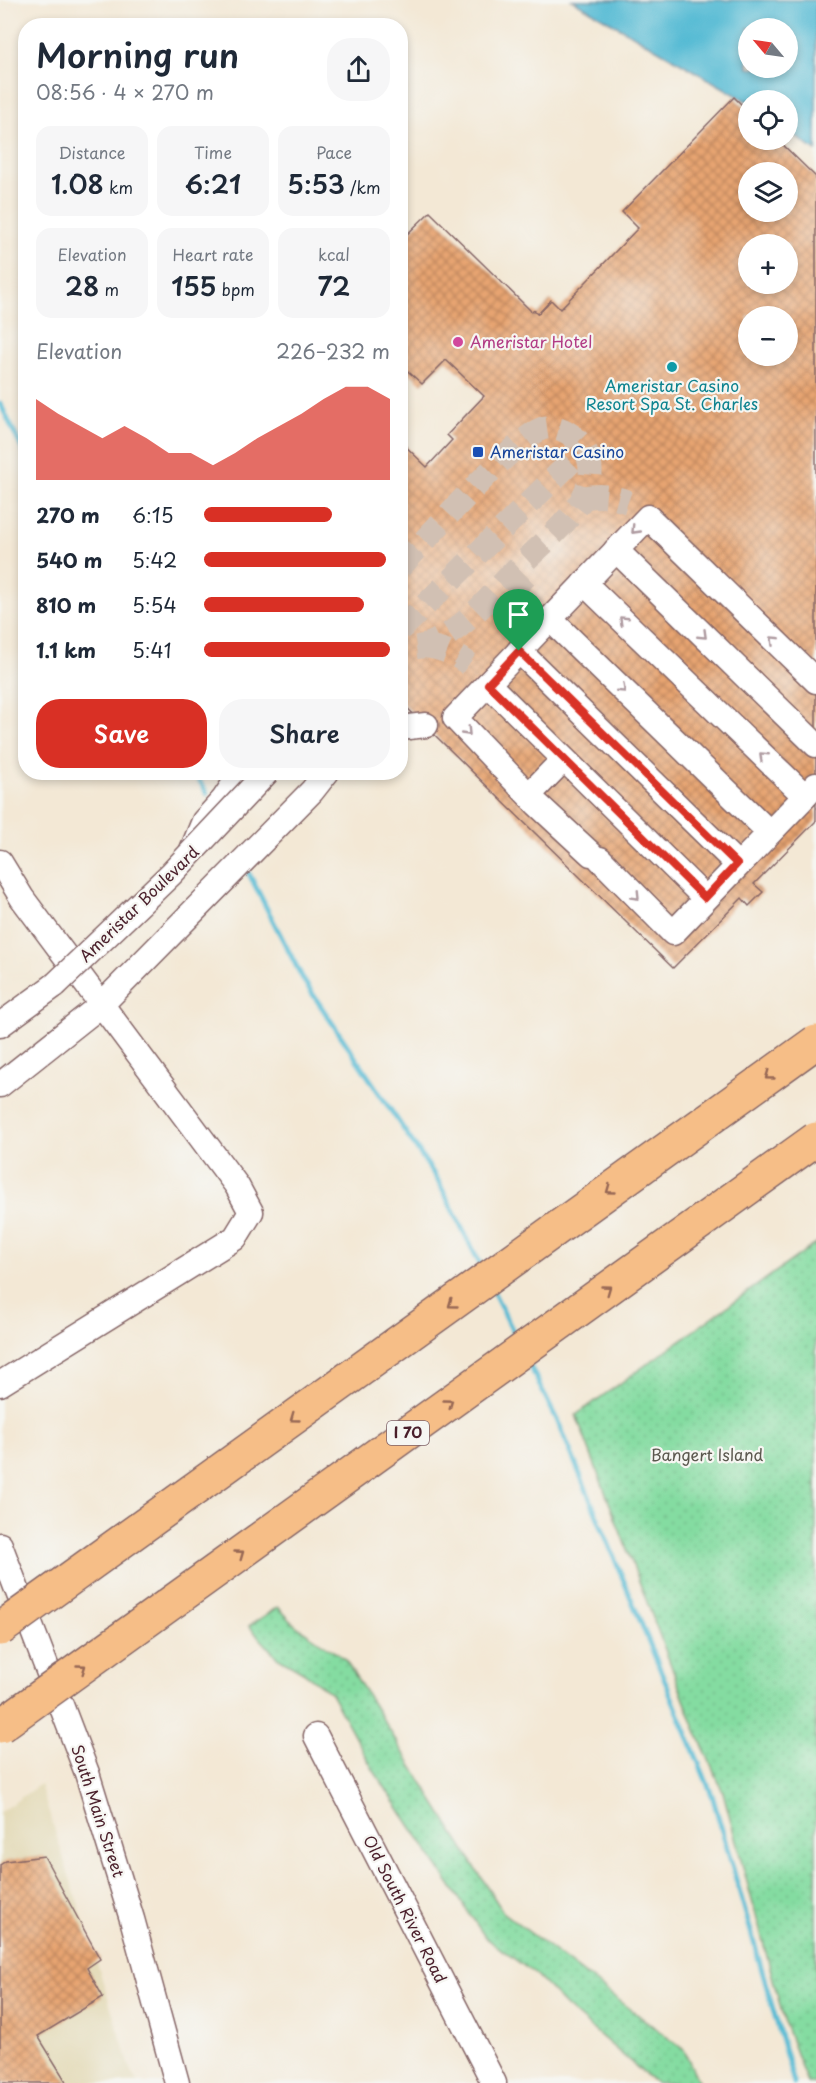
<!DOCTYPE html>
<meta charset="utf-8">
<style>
:root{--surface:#fff;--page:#f6f6f7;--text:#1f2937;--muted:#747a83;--accent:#d93025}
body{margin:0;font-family:"Playpen Sans",sans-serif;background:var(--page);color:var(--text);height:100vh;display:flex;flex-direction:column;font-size:22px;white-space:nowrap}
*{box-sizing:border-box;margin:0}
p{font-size:20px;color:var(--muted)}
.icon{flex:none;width:33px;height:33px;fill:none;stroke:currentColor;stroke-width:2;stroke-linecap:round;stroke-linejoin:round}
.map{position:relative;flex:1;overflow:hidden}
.details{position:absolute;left:18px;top:18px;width:390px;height:762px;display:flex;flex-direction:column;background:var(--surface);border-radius:24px;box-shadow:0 3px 9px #0003}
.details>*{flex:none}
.needle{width:39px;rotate:299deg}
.buttons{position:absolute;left:738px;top:18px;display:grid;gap:12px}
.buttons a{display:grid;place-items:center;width:60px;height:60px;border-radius:50%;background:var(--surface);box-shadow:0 3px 9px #0003;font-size:30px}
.pin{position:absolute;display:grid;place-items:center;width:51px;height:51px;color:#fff;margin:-62px -26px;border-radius:50% 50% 50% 0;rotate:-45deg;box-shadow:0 0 6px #0007}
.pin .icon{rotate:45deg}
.round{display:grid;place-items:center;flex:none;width:63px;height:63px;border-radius:24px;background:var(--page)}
.headline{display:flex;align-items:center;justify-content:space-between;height:102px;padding:0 18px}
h1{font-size:33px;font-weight:600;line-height:45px}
.metrics{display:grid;grid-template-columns:repeat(3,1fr);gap:9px;height:102px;padding:6px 18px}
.metrics div{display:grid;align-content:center;border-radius:15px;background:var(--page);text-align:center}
.metrics b{font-size:26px;font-weight:600}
.metrics small{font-size:16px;font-weight:400}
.metrics p{font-size:16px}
.chart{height:168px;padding:12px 18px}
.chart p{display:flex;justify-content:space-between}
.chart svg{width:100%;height:108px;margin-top:6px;fill:var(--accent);opacity:.7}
.primary-button{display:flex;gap:12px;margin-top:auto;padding:12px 18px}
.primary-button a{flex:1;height:69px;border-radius:24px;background:var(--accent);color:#fff;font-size:24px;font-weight:600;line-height:69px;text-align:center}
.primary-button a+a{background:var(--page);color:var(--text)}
ul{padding:0 18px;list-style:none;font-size:20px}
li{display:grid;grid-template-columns:96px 72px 1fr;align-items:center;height:45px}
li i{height:15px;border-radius:8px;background:var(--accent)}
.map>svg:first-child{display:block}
.built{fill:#e4dbba}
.park{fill:url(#park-dots);stroke:#677e66;stroke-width:1.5}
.water{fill:#56bbd4;stroke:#506d80;stroke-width:1.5;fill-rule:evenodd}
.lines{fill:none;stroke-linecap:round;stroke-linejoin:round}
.stream{stroke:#56bbd4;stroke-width:5}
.building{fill:url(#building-cross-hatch);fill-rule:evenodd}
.minor-tunnel{stroke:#d1c0b3;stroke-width:24;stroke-dasharray:24 12;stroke-linecap:butt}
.minor-casing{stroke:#856566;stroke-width:27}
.minor{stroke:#fff;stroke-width:24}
.minor-bridge-casing{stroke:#856566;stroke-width:27;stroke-linecap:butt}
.highway-bridge-casing{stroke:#856566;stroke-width:36;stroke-linecap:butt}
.minor-bridge{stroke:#fff;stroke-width:24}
.highway-bridge{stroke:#f6be87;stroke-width:33}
.oneway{stroke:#ae9aa0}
.oneway2{stroke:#976754}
.route-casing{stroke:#fff;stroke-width:12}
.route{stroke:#d93025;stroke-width:8}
.hotel-dot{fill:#d1479c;stroke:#f6f6f2;stroke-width:2}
.culture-dot{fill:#0f9aa8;stroke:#f6f6f2;stroke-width:2}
.transit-dot{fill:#1a4fb4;stroke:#f6f6f2;stroke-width:2}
.labels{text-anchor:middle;stroke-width:4.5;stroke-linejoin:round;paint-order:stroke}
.shield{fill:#f6f6f2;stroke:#7e6067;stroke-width:1.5}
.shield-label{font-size:15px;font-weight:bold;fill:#4a1f2b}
.hotel-label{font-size:16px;fill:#b23c85;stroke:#f6f6f2;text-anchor:start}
.culture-label{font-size:16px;fill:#0d838f;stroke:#f6f6f2}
.transit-label{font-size:16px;fill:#164399;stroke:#f6f6f2;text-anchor:start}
.street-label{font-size:16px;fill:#4a1f2b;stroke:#f6f6f2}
.park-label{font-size:16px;fill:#5b584e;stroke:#f6f6f2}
</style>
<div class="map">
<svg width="816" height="2083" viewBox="0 0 816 2083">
<defs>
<pattern id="park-dots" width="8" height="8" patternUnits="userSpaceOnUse" patternTransform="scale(1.5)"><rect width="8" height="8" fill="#84dca1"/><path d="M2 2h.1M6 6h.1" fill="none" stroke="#74bc8b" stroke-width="1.8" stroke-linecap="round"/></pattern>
<pattern id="building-cross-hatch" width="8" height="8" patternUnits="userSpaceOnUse" patternTransform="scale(1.5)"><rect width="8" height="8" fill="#e7a471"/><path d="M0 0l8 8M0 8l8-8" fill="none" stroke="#bd855d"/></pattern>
</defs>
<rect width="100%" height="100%" fill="#f6f6f2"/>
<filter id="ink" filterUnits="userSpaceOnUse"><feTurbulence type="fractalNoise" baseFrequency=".0167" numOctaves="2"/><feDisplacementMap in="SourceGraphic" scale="12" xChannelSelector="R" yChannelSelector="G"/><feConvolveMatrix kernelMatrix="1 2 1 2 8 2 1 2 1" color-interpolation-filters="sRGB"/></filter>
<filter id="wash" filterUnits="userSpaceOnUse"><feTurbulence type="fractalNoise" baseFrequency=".008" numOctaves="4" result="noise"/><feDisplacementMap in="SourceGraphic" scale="24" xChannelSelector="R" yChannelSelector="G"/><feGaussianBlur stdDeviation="1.35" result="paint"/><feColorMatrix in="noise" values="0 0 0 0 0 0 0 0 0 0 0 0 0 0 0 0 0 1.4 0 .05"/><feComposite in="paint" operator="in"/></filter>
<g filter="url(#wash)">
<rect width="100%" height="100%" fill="#f3e8d5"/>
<path class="built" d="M 40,1784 L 130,2067 L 138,2083 L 0,2083 L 0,1813 Z"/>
<g class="park">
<path d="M 816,1243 L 816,2083 L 807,2083 L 785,2024 L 723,1792 L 694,1726 L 576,1415 Z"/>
<path d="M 278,1607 L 295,1625 L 345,1659 L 503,1912 L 684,2050 L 699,2083 L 655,2083 L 566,2006 L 536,1975 L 485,1937 L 374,1771 L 331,1693 L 303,1672 L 277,1657 L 249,1626 Z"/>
</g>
<path class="water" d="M 572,0 L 816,0 L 816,151 L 788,131 L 788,100 L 748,100 L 748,102 ZM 748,28 L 788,28 L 788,68 L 748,68 Z"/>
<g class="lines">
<g class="stream">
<path d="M 0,403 L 26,457"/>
<path d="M 194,772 L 207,793"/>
<path d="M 245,866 L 304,981 L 437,1179 L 482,1268"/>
<path d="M 491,1287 L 518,1341"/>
<path d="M 527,1360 L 560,1426 L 712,1795 L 794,2083"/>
</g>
</g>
<g id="blocks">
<g class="building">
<path d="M 734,97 L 748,111 L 748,140 L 778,140 L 816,177 L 816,821 L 754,884 L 763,892 L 749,906 L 742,898 L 673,968 L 400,701 L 400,441 L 427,467 L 452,440 L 447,435 L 484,396 L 446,360 L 422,384 L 400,364 L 400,241 L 430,212 L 532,312 L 534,310 L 538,314 L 551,300 L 560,309 L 638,228 L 622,212 ZM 748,172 L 788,172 L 788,212 L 748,212 ZM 748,244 L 788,244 L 788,284 L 748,284 ZM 748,316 L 788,316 L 788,356 L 748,356 Z"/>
<path d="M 44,1856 L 100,1959 L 87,1968 L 103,1997 L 38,2036 L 67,2083 L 0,2083 L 0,1865 L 6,1861 Z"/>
</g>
</g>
</g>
<g filter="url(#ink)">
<use href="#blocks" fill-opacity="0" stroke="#856566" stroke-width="1.5"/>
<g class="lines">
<g class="minor-tunnel">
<path d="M 582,498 C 600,494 611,496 628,502"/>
<path d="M 400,567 C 424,542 520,433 544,428 C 557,425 568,431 577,440 C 589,451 594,469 588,486 C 578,516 540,546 517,568 C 493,593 468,626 436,641 C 425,647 412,649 400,647"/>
<path d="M 509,576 L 533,599"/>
<path d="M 400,630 L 585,448"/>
<path d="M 424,646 C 442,648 454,653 469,664"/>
</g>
<defs>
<g id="minor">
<path d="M 616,550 L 816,745"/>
<path d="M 584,583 L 805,796"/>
<path d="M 550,619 L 769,832"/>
<path d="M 519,651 L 737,864"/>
<path d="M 488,684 L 705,898"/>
<path d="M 400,728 L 426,725"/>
<path d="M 529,795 L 563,760"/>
<path d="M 192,850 L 204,821 L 224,799 L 242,772"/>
<path d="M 591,854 L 537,804 L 455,718 L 648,517 L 816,681"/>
<path d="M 600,859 L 673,933 L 816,785"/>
<path d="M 0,862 L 22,898 L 237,1186 L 251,1212 L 235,1238 L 0,1384"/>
<path d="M 0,1025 L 55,985"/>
<path d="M 0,1085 L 101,1005 L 312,791 L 327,772"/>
<path d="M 0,1545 L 87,1773 L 132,1919 L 177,2083"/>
<path d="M 316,1736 L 494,2083"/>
</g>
</defs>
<use href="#minor" class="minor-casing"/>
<use href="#minor" class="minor"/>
<defs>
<path id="minor-bridge" d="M 55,985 L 171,874 L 267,772"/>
<g id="highway-bridge">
<path d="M 0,1629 L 816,1042"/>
<path d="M 0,1726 L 816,1139"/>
</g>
</defs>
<use href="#minor-bridge" class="minor-bridge-casing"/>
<use href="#highway-bridge" class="highway-bridge-casing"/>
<use href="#minor-bridge" class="minor-bridge"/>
<use href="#highway-bridge" class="highway-bridge"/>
</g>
<defs><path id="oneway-chevron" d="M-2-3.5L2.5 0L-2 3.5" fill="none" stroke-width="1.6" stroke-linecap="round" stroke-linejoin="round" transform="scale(1.5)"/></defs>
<g class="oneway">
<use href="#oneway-chevron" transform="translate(635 530) rotate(134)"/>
<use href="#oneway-chevron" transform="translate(623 620) rotate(-136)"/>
<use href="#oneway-chevron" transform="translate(703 635) rotate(44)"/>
<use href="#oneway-chevron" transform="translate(774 640) rotate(-136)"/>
<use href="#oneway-chevron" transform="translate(622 689) rotate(44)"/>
<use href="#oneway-chevron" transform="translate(467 732) rotate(46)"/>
<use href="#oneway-chevron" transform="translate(763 756) rotate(-136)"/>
<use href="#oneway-chevron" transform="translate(636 896) rotate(46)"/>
</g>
<g class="oneway2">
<use href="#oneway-chevron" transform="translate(769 1076) rotate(144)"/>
<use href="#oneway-chevron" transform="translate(610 1190) rotate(144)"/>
<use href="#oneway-chevron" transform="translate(607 1289) rotate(-36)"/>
<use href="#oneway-chevron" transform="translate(452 1304) rotate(144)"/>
<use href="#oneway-chevron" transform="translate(449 1403) rotate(-36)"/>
<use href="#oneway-chevron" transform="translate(294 1418) rotate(144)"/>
<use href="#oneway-chevron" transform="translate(240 1554) rotate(-36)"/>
<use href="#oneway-chevron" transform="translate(82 1668) rotate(-36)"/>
</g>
</g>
<g class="lines" filter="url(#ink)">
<defs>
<path id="route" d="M 519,651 L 737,864 L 705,898 L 488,684 Z"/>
</defs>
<use href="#route" class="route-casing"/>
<use href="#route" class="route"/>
</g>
<circle class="hotel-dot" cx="458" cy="342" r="6"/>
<circle class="culture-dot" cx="672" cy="367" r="6"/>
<rect class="transit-dot" x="472" y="446" width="12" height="12" rx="3"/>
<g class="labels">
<rect class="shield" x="387" y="1421" width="42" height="24" rx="4.5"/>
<g class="shield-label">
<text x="408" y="1438">I 70</text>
</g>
<g class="hotel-label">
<text x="470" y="348">Ameristar Hotel</text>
</g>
<g class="culture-label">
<text x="672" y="392">Ameristar Casino<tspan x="672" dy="18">Resort Spa St. Charles</tspan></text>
</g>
<g class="transit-label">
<text x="490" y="458">Ameristar Casino</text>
</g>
<g class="street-label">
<text transform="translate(139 904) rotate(-44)" y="6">Ameristar Boulevard</text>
<text transform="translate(98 1811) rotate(72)" y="6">South Main Street</text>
<text transform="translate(405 1909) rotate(63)" y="6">Old South River Road</text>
</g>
<g class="park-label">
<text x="707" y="1461">Bangert Island</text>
</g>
</g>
</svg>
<div class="buttons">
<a><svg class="needle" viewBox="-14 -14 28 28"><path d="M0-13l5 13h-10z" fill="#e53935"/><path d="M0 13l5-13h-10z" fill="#747a83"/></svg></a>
<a><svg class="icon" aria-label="locate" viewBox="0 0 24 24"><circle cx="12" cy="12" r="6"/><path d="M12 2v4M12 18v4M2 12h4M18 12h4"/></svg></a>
<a><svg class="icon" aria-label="layers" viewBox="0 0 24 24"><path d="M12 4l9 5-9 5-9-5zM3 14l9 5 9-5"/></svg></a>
<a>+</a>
<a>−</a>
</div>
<div class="pin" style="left:519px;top:651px;background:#1e9e55"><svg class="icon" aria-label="arrive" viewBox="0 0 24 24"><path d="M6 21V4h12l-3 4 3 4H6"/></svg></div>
<section class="details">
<div class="headline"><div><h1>Morning run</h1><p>08:56 · 4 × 270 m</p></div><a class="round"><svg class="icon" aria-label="share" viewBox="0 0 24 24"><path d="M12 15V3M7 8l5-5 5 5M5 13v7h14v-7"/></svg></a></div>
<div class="metrics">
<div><p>Distance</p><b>1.08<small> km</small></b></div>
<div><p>Time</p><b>6:21</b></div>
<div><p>Pace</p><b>5:53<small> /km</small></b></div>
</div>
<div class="metrics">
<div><p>Elevation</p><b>28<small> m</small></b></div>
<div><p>Heart rate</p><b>155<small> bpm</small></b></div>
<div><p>kcal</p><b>72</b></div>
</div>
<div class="chart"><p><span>Elevation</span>226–232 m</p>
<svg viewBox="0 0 160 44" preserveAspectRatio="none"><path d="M0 44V11L10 17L20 22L30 27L40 22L50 27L60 33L70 33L80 38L90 33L100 27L110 22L120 17L130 11L140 6L150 6L160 11V44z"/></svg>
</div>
<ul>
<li><b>270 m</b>6:15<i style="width:69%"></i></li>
<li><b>540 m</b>5:42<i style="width:98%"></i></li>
<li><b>810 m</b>5:54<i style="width:86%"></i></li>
<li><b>1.1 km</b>5:41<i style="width:100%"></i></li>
</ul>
<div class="primary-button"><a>Save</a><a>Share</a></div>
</section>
</div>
